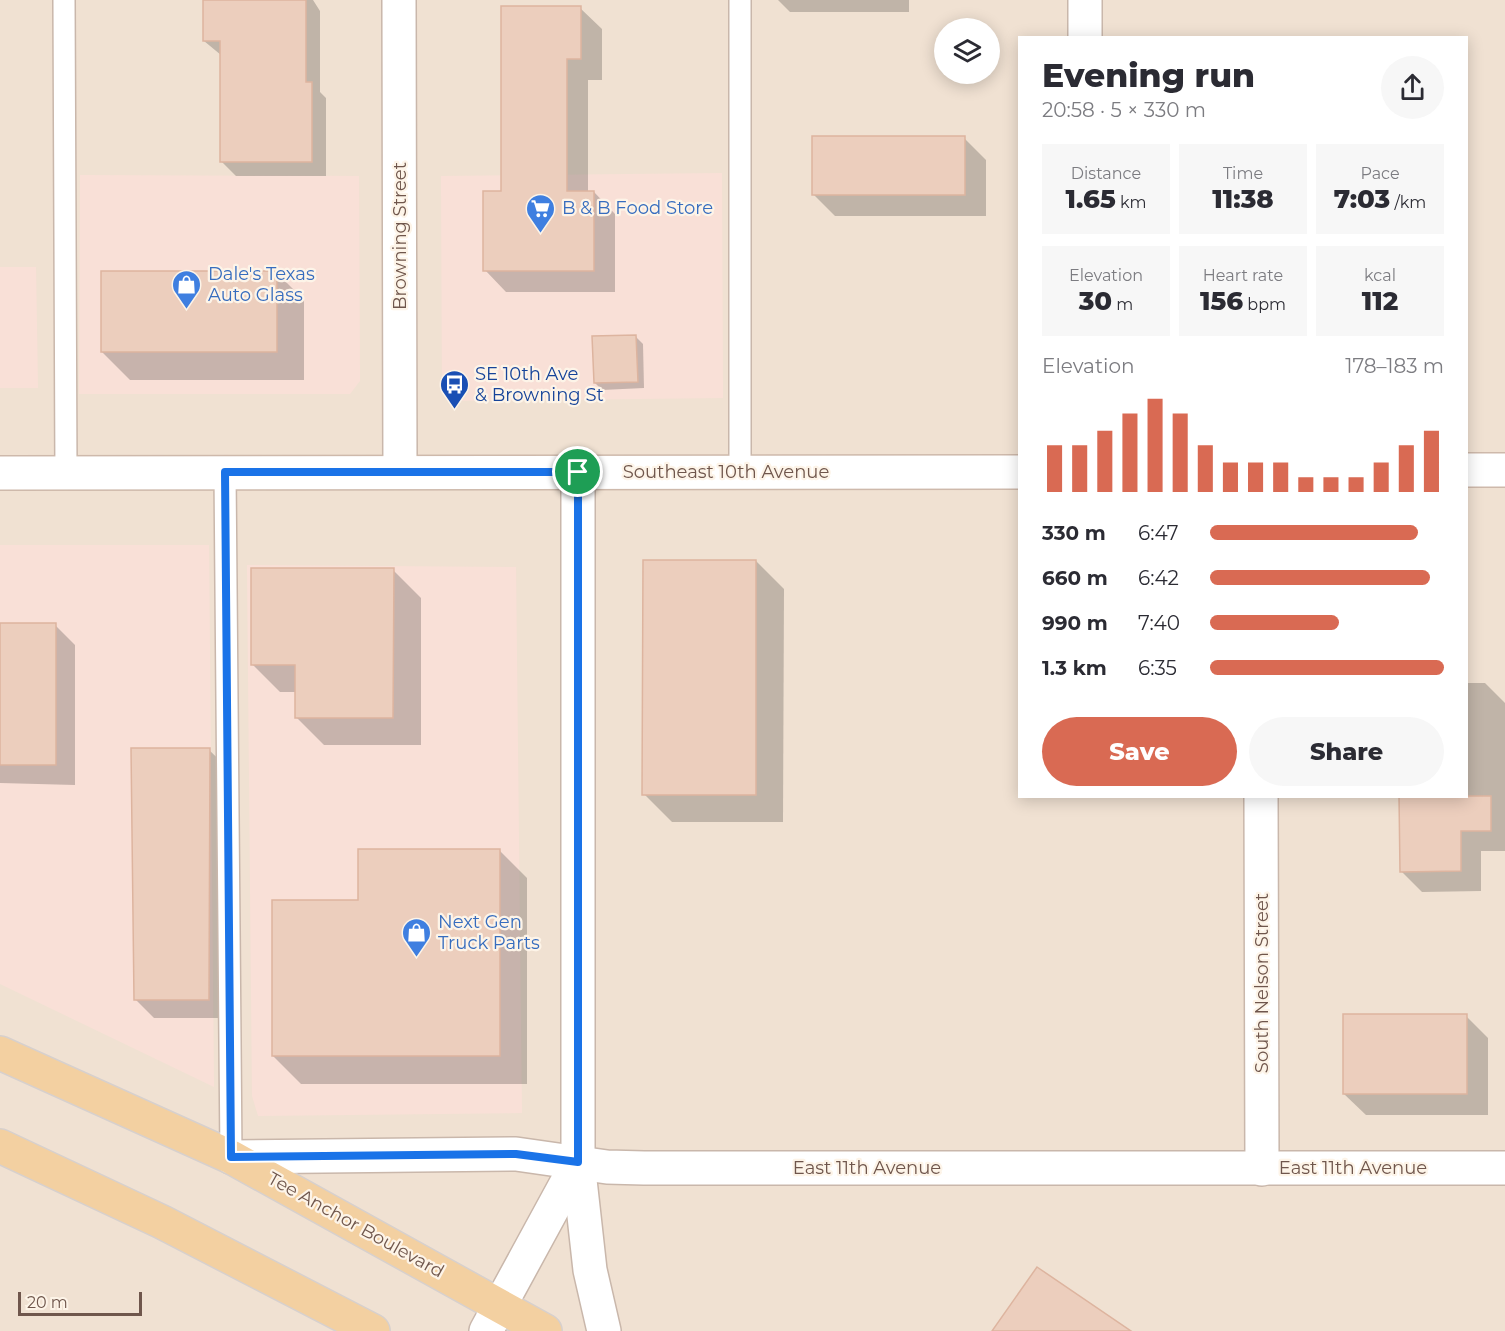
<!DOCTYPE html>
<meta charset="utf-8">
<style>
:root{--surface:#fff;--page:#f7f7f7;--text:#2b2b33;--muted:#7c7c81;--accent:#d96a53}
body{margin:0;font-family:Montserrat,sans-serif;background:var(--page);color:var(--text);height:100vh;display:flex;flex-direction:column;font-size:22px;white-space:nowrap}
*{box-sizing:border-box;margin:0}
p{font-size:20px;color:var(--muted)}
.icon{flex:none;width:33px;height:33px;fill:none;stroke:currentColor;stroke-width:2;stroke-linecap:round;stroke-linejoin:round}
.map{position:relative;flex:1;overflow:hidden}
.details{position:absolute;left:1018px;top:36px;width:450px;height:762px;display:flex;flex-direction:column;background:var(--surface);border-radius:0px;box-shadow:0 3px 15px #0003}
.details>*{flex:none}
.tools{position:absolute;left:934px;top:18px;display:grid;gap:12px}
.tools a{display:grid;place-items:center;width:66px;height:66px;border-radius:50%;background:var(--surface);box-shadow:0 3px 15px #0003;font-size:30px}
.scale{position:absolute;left:18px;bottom:15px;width:124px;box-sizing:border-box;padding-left:6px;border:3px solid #6f564c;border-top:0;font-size:16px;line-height:21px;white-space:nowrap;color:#6f564c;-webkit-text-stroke:4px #fdf4e8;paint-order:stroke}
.pin{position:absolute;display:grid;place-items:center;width:51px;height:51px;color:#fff;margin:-26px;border:3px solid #fff;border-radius:50%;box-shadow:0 2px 6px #0007}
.round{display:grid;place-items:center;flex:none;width:63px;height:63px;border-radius:32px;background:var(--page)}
.summary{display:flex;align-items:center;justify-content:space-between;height:102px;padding:0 24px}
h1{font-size:33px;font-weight:800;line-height:45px}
.figures{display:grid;grid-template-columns:repeat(3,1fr);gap:9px;height:102px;padding:6px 24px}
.figures div{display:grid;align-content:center;border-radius:0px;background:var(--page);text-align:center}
.figures b{font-size:26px;font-weight:800}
.figures small{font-size:16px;font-weight:400}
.figures p{font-size:16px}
.chart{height:168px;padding:12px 24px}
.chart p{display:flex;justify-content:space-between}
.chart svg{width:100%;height:108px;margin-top:6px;stroke:var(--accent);stroke-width:6}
.action{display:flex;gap:12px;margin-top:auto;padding:12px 24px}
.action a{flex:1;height:69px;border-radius:36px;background:var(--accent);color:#fff;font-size:24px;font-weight:800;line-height:69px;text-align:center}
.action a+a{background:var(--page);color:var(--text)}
ul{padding:0 24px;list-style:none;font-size:20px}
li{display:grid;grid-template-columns:96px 72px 1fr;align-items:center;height:45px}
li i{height:15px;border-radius:8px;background:var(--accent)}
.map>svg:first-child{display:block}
.residential{fill:#f0e1d2;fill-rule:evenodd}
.commercial{fill:#f9e0d7}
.shadow{fill:#0003}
.building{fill:#eccebd;stroke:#ddb49f;stroke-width:1.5}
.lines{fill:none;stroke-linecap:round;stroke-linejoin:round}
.lane-casing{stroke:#c9b7ab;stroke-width:24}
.street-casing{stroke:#c9b7ab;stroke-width:36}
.secondary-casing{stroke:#ceb9ab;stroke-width:36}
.primary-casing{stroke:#d7d0cd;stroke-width:36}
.lane{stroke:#fff;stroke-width:21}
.street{stroke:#fff;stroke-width:33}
.secondary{stroke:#fff;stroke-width:33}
.primary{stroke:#f3d0a1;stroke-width:33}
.route-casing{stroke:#fff;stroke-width:12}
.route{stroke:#1a73e8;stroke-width:8}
.labels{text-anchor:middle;stroke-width:4.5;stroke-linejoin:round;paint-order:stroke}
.shop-label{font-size:18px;fill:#366cbe;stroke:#fdf4e8;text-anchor:start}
.street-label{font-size:18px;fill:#6f564c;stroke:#fdf4e8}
.transit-label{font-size:18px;fill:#164399;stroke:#fdf4e8;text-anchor:start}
</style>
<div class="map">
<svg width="1505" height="1331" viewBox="0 0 1505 1331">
<rect width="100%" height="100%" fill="#faf0e3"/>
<path class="residential" d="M 0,0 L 1505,0 L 1505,1331 L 0,1331 ZM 945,28 L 990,28 L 990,74 L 945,74 ZM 1020,38 L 1467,38 L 1467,796 L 1020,796 Z"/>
<g class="commercial">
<path d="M 722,173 L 723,398 L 453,401 L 442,389 L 441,176 Z"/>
<path d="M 80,175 L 359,176 L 360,381 L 350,394 L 79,394 Z"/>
<path d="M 0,267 L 36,267 L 38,388 L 0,388 Z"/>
<path d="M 0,545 L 209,545 L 214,1087 L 0,984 Z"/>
<path d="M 247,565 L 516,567 L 522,1113 L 258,1116 L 252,1096 Z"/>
</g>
<g class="shadow">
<path d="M 204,0 L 313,0 L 320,11 L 320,92 L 326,98 L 326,176 L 236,176 L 221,161 L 221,55 L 204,41 Z"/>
<path d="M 778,0 L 909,0 L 909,12 L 790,12 Z"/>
<path d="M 580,8 L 602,29 L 602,80 L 588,80 L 588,192 L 594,192 L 615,214 L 615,292 L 506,292 L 485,270 L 503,192 Z"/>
<path d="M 964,138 L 986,160 L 986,216 L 835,216 L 813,194 Z"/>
<path d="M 276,272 L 304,300 L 304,380 L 130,380 L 102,352 Z"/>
<path d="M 636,337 L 643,344 L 644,388 L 602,390 L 595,383 Z"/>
<path d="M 756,561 L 784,589 L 783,822 L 672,822 L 644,794 Z"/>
<path d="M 393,570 L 421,598 L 421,745 L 324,745 L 296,717 L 296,692 L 280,692 L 252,664 Z"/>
<path d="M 0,625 L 55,625 L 75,645 L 75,785 L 0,783 Z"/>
<path d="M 1467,683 L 1485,683 L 1505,703 L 1505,851 L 1481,851 L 1481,891 L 1422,892 L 1402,872 L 1467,796 Z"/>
<path d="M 209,750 L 228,768 L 227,1018 L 154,1018 L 136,1000 Z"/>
<path d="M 499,850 L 527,878 L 527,1084 L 301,1084 L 273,1056 L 360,902 Z"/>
<path d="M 1466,1016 L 1488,1038 L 1488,1115 L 1366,1115 L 1344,1094 Z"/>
</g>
<g class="building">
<path d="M 203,0 L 306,0 L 306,82 L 312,82 L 312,162 L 220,162 L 220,41 L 203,41 Z"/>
<path d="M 501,6 L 581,6 L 581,59 L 567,59 L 567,191 L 594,191 L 594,271 L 483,271 L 483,191 L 501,191 Z"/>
<rect x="812" y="136" width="153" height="59"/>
<rect x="101" y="271" width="176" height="81"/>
<path d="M 636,335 L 638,382 L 594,383 L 592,336 Z"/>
<path d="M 643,560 L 756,560 L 756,795 L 642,795 Z"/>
<path d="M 251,568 L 394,568 L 393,718 L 295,718 L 295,665 L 251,665 Z"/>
<rect x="0" y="623" width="56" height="142"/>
<path d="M 131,748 L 210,748 L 209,1000 L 134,1000 Z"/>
<path d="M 1399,796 L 1491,796 L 1491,831 L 1461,831 L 1461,871 L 1400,872 Z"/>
<path d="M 358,849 L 500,849 L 500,1056 L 272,1056 L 272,900 L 358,900 Z"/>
<rect x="1343" y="1014" width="124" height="80"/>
<path d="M 1037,1267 L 1131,1331 L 992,1331 Z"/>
</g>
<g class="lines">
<defs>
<g id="lane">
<path d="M 64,0 L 66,474"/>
<path d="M 225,472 L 231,1157"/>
<path d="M 740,473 L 740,0"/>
</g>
<g id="street">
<path d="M 399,0 L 400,472"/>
<path d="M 1085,0 L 1085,38"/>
<path d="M 578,472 L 578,1162 L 590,1270 L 604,1331"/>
<path d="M 1261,796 L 1262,1169"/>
<path d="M 231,1157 L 516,1154 L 607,1167 L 644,1168 L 1505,1168"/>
<path d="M 486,1331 L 578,1162"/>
</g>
<g id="secondary">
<path d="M 1467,470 L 1505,470"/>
<path d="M 0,473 L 1020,472"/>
</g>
<g id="primary">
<path d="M 0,1053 L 231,1157 L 545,1331"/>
<path d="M 0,1146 L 162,1222 L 373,1331"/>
</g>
</defs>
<use href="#lane" class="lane-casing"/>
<use href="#street" class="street-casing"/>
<use href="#secondary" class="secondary-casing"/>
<use href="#primary" class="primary-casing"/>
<use href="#lane" class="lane"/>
<use href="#street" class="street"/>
<use href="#secondary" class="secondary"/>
<use href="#primary" class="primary"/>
</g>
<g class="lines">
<defs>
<path id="route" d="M 225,472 L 578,472 L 578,1162 L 516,1154 L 231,1157 Z"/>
</defs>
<use href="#route" class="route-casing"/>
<use href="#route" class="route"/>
</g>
<defs>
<symbol id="supermarket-pin" viewBox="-11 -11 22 30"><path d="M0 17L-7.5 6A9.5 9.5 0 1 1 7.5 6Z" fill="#3f7fe0" stroke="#fdf4e8"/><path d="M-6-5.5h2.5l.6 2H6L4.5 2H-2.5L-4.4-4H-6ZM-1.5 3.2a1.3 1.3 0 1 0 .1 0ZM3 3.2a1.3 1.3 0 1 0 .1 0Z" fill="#fff"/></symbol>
<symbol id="shop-pin" viewBox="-11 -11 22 30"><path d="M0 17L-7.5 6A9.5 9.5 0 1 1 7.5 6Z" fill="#3f7fe0" stroke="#fdf4e8"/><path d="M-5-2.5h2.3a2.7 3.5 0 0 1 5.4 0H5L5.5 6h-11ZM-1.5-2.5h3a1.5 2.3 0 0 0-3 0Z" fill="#fff"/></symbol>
<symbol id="bus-pin" viewBox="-11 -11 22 30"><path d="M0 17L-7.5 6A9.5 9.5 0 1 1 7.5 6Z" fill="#1a4fb4" stroke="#fdf4e8"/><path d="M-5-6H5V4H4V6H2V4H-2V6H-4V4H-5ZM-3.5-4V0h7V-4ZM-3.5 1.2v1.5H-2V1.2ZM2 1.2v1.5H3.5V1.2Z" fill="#fff"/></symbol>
</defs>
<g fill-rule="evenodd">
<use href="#supermarket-pin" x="524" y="192" width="33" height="45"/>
<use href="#shop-pin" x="170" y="268" width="33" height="45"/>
<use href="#bus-pin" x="438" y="368" width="33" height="45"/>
<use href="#shop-pin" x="400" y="916" width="33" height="45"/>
</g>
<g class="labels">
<g class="shop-label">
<text x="562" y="214">B &amp; B Food Store</text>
<text x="208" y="280">Dale's Texas<tspan x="208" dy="21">Auto Glass</tspan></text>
<text x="438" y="928">Next Gen<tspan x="438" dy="21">Truck Parts</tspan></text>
</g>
<g class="street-label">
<text transform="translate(400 236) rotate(-90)" y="6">Browning Street</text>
<text x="726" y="478">Southeast 10th Avenue</text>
<text transform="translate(1262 983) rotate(-90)" y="6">South Nelson Street</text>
<text x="867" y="1174">East 11th Avenue</text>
<text x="1353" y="1174">East 11th Avenue</text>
<text transform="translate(356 1225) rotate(29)" y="6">Tee Anchor Boulevard</text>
</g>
<g class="transit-label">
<text x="475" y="380">SE 10th Ave<tspan x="475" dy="21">&amp; Browning St</tspan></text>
</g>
</g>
</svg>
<div class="tools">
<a><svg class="icon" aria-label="layers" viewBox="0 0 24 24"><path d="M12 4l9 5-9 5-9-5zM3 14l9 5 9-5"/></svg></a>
</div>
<div class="scale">20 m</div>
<div class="pin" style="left:578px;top:472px;background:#1e9e55"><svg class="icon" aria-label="arrive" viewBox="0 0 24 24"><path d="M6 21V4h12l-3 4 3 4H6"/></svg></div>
<section class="details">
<div class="summary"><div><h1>Evening run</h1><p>20:58 · 5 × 330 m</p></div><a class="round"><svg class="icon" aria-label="share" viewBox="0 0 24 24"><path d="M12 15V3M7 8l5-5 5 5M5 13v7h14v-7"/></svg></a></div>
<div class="figures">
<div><p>Distance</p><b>1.65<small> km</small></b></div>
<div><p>Time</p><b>11:38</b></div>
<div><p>Pace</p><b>7:03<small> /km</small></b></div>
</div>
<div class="figures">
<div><p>Elevation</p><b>30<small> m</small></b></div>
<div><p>Heart rate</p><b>156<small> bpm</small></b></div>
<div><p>kcal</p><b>112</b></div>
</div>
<div class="chart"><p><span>Elevation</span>178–183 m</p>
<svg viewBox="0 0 160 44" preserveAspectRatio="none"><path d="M5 44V25M15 44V25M25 44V19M35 44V12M45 44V6M55 44V12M65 44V25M75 44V32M85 44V32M95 44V32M105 44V38M115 44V38M125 44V38M135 44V32M145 44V25M155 44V19"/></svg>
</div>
<ul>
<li><b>330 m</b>6:47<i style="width:89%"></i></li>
<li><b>660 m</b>6:42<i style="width:94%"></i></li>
<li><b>990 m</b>7:40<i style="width:55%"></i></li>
<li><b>1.3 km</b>6:35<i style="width:100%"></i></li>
</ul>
<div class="action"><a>Save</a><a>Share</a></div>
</section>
</div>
